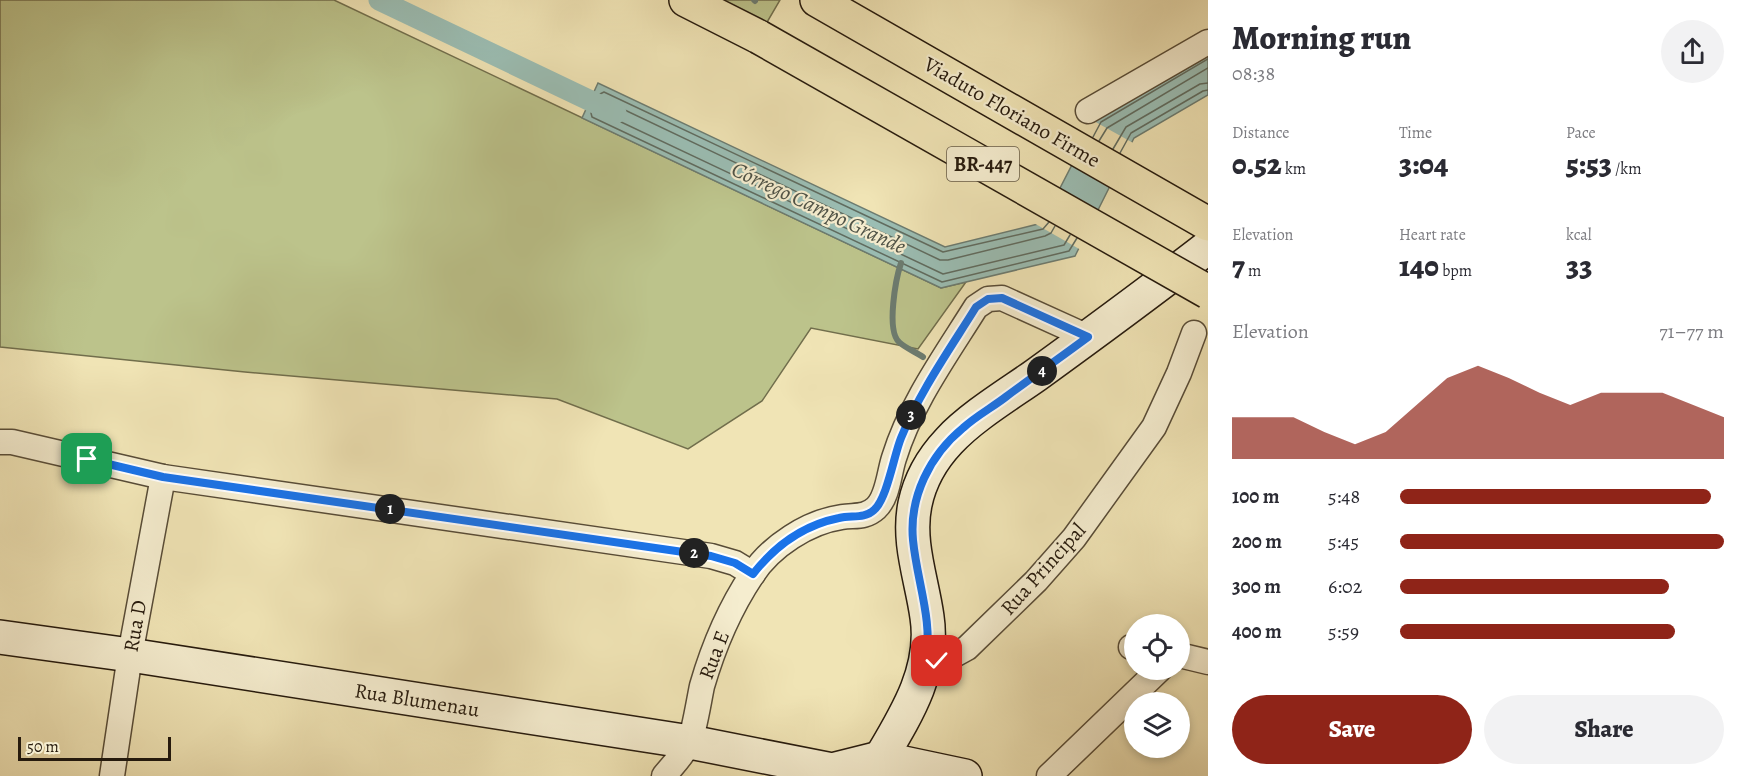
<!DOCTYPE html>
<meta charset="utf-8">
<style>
:root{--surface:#fff;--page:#f2f2f3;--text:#2b2b33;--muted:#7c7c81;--accent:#8f2418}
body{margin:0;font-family:Alegreya,serif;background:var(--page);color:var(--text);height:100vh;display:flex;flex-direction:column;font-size:22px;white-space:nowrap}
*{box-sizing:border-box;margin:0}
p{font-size:20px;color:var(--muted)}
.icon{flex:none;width:33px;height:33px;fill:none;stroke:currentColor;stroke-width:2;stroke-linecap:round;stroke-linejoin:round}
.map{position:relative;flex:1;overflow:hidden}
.sheet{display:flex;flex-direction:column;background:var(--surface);width:540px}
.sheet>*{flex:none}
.buttons{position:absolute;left:1124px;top:614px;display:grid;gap:12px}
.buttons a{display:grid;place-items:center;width:66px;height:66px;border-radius:50%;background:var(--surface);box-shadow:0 3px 9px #0003;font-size:30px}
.scale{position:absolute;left:18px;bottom:15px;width:153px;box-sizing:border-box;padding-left:6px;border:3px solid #261a0d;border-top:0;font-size:16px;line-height:21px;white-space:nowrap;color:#261a0d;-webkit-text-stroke:4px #f5edcf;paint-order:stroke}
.pin{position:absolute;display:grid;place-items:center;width:51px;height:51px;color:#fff;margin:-26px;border-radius:12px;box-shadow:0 3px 9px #0006}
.km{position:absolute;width:30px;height:30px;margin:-15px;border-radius:50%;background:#222;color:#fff;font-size:16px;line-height:30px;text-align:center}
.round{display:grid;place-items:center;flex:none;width:63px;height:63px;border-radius:32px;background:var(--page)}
.head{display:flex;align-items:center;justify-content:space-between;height:102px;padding:0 24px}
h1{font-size:33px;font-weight:800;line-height:45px}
.stats{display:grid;grid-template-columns:repeat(3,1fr);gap:9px;height:102px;padding:6px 24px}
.stats div{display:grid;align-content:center}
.stats b{font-size:30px;font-weight:800}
.stats small{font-size:16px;font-weight:400}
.stats p{font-size:16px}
.chart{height:168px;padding:12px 24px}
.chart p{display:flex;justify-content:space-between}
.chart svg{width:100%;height:108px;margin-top:6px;fill:var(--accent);opacity:.7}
.cta{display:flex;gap:12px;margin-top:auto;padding:12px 24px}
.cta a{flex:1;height:69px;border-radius:36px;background:var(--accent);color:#fff;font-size:24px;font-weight:800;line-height:69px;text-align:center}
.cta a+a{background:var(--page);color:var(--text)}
ul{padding:0 24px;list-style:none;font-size:20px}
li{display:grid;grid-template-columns:96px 72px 1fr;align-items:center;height:45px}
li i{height:15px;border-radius:8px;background:var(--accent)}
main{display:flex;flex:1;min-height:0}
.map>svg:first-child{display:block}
.green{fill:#bcc38b;stroke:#716e4c;stroke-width:1.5}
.water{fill:#9bbeb4;stroke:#6c7c71;stroke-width:1.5}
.pier{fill:#f0e4b5}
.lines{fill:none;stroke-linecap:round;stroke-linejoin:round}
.shore{stroke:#606c60;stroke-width:1.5}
.stream{stroke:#6c7c71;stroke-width:6}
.canal{stroke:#9bbeb4;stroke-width:21}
.street-casing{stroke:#584c37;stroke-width:27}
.secondary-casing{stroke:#261a0d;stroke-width:36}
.primary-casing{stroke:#261a0d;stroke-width:36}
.street{stroke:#f5edcf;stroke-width:24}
.secondary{stroke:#f5edcf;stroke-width:33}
.primary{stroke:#f0e4b5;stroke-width:33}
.primary-bridge-casing{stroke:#261a0d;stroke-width:36;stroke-linecap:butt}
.primary-bridge{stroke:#f0e4b5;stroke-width:33}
.route-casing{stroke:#fff;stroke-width:12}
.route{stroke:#1a73e8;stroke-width:8}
.labels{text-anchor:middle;stroke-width:4.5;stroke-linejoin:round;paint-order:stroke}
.shield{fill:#f5edcf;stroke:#645947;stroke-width:1.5}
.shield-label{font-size:20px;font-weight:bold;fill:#261a0d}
.street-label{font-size:21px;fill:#261a0d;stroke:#f5edcf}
.water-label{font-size:22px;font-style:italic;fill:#4f5347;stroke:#f5edcf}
</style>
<main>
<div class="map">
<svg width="1208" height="776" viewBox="0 0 1208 776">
<rect width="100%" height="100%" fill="#f0e4b5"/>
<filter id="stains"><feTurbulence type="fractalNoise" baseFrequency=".00333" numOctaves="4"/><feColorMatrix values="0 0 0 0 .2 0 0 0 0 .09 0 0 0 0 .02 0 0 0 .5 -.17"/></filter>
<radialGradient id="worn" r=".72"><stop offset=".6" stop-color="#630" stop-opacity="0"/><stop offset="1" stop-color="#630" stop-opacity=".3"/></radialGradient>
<g class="green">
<path d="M 0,0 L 334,0 L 941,288 L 966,282 L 918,349 L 811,328 L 762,401 L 688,449 L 557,399 L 245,372 L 0,347 Z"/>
<path d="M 719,0 L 780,0 L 766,24 Z"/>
</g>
<path class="water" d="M 1208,52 L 1208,95 L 1134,138 L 1075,256 L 941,288 L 582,118 L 598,83 L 945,247 L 1042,223 L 1096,118 Z"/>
<g class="pier">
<path d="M 1092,120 L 1135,144 L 1113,187 L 1070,163 Z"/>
<path d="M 1056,189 L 1099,214 L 1081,250 L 1032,222 L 1040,221 Z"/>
</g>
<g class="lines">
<g class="shore">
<path d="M 1093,137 L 1101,122 L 1208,59"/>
<path d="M 1099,141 L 1107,128 L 1208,68"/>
<path d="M 1113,149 L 1126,127 L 1200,84 L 1208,83"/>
<path d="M 1120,153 L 1131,133 L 1203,91 L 1208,90"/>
<path d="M 1049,222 L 1043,229 L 943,252 L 604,92 L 600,94 L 591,113 L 592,117 L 942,282 L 1069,251 L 1077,238"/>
<path d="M 1055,226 L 1051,233 L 1045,236 L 948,260 L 940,260 L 608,102 L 604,103 L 601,110 L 602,113 L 943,274 L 1064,245 L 1070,235"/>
</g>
<g class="stream">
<path d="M 754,0 L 755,1"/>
<path d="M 901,263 C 896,278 886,330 899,342 C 905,348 916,352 923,357"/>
</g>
<path class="canal" d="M 379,0 L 616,113"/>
<defs>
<g id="street">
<path d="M 1088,111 L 1208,42"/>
<path d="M 0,442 L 12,442 L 163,477 L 711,556 L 735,563 L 753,574"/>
<path d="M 1131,647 L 1134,647"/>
<path d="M 1179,655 L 1208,662"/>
<path d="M 926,662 L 947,659 L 967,648 L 1036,581 L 1074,538 L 1154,427 L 1179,373 L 1194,333"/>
<path d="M 112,776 L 130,655 L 163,477"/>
<path d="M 664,776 C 672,766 683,755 689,743 C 694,733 699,700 702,686 C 713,648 730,608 752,575 C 771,546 808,522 842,517 C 855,515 865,518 876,508 C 888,497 889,473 894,458 C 911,403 946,355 976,307 L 988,299 L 1002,298 L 1088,337"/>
<path d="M 1049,776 L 1160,669"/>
</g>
<g id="secondary">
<path d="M 0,637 L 130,655 L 690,742 L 832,770 L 880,758 L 965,776"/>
<path d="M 870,776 C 898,727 936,676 927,617 C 922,580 907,542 915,504 C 920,480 932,459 949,441 C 971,417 1009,394 1036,375 C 1094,333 1151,291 1208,247"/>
</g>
<g id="primary">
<path d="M 686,0 L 759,37"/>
<path d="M 817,0 L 1208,224"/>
</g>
</defs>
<use href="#street" class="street-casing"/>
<use href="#secondary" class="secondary-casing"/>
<use href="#primary" class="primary-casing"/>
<use href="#street" class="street"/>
<use href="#secondary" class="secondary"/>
<use href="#primary" class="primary"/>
<defs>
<path id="primary-bridge" d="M 759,37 L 1208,292"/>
</defs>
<use href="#primary-bridge" class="primary-bridge-casing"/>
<use href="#primary-bridge" class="primary-bridge"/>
</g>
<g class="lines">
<defs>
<path id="route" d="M 87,459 L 163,477 L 711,556 L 735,563 L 753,574 C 775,546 804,525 839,518 C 852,515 864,519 874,510 C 887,499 894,455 901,438 C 920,391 950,349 976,307 L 988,299 L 1002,298 L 1088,337 C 1061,357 1034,376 1007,396 C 993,407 976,416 963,428 C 930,455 909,497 913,540 C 917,582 933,619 926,662 L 937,661"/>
</defs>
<use href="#route" class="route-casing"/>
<use href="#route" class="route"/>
</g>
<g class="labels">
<rect class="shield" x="947" y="147" width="72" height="34" rx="4.5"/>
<g class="shield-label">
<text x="983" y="171">BR-447</text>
</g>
<g class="street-label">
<text transform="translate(1012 112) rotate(30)" y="7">Viaduto Floriano Firme</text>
<text transform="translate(1043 569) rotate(-48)" y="7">Rua Principal</text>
<text transform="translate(135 626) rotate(-80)" y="7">Rua D</text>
<text transform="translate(714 655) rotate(-69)" y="7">Rua E</text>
<text transform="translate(417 700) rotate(9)" y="7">Rua Blumenau</text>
</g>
<g class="water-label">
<text transform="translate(819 207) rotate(25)" y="8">Córrego Campo Grande</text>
</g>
</g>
<rect width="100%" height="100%" filter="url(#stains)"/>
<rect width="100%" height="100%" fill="url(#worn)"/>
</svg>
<div class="buttons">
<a><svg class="icon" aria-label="locate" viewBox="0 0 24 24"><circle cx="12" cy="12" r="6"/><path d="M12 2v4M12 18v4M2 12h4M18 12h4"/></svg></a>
<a><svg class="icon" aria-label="layers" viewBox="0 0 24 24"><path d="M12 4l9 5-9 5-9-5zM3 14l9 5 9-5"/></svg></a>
</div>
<div class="scale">50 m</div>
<div class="pin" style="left:87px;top:459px;background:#1e9e55"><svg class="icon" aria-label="arrive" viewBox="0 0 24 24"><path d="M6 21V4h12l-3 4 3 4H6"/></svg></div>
<div class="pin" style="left:937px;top:661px;background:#d93025"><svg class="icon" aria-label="check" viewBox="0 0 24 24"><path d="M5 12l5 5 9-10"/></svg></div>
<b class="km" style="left:390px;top:509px">1</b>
<b class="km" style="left:694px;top:553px">2</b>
<b class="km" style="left:911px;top:415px">3</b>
<b class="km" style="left:1042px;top:371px">4</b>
</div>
<section class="sheet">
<div class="head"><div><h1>Morning run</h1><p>08:38</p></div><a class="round"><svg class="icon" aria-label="share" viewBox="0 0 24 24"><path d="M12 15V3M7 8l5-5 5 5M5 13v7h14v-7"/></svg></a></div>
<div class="stats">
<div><p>Distance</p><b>0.52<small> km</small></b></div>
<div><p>Time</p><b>3:04</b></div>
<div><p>Pace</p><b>5:53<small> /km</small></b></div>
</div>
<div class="stats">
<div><p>Elevation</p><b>7<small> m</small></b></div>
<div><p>Heart rate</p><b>140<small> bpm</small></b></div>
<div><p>kcal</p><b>33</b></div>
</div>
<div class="chart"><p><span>Elevation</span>71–77 m</p>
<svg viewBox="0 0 160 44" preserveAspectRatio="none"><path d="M0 44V27L10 27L20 27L30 33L40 38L50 33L60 22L70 11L80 6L90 11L100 17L110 22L120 17L130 17L140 17L150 22L160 27V44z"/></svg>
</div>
<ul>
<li><b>100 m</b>5:48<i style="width:96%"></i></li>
<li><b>200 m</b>5:45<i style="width:100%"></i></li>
<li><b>300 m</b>6:02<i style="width:83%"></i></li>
<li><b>400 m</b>5:59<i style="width:85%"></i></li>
</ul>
<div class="cta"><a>Save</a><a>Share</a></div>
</section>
</main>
